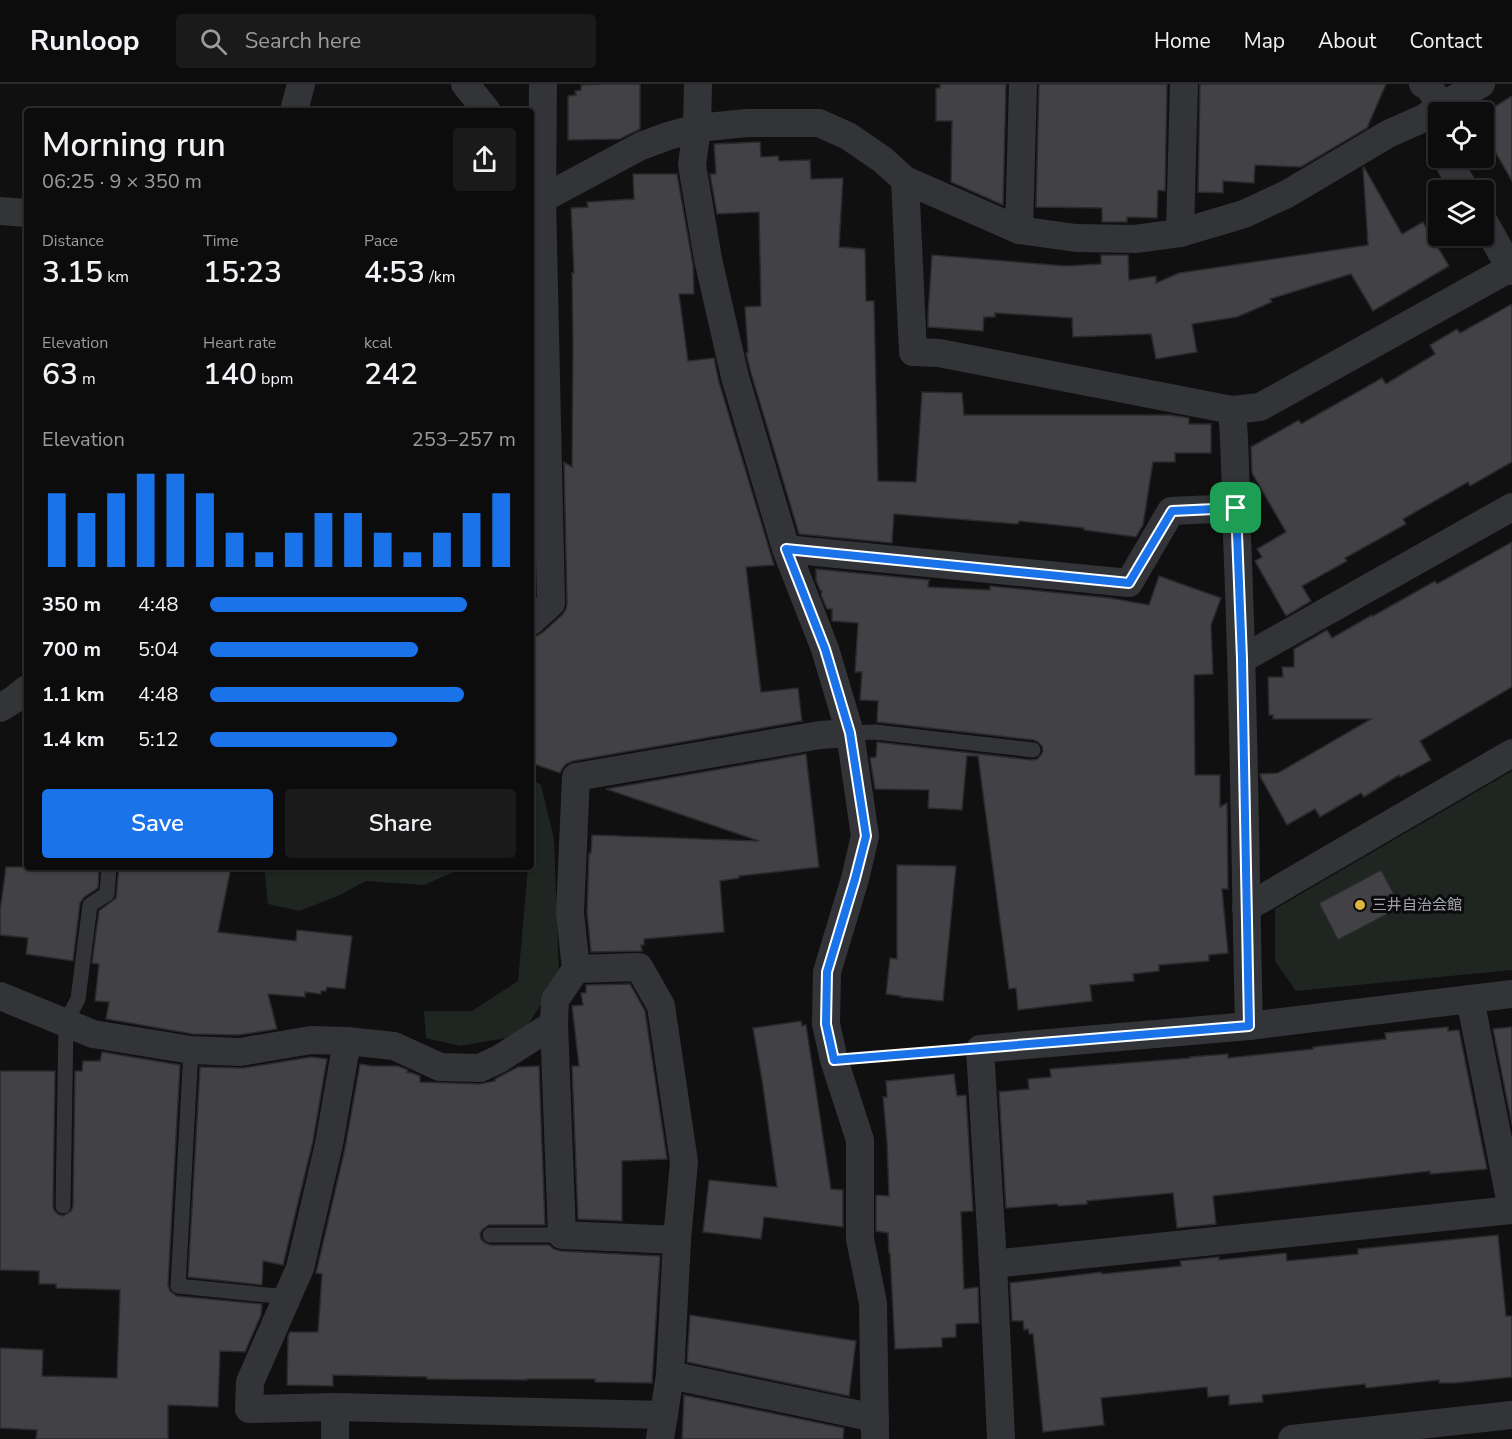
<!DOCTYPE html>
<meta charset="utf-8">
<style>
:root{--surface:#0c0c0d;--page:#1a1a1b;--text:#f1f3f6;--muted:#9a9b9d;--line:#2c2c2e;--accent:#1a73e8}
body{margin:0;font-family:"Nunito Sans","Noto Sans JP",sans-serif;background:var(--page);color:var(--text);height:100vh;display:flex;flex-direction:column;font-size:22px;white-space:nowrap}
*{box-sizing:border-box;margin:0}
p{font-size:20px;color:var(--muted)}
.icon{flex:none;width:33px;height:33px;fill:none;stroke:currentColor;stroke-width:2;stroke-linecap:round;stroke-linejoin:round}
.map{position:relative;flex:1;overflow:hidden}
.drawer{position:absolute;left:24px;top:24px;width:510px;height:762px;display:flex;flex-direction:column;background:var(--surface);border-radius:6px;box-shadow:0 2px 4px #0004,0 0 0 2px var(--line)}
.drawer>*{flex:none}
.tools{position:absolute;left:1428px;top:18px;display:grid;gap:12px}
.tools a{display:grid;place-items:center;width:66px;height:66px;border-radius:6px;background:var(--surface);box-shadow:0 2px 4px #0004,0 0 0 2px var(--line);font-size:30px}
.pin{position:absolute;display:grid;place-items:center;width:51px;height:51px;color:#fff;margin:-26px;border-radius:12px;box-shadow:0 3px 9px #0006}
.round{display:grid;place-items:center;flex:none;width:63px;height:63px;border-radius:6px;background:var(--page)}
.summary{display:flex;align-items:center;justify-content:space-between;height:102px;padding:0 18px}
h1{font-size:33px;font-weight:600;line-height:45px}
.figures{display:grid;grid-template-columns:repeat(3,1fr);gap:9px;height:102px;padding:6px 18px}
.figures div{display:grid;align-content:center}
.figures b{font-size:30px;font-weight:600}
.figures small{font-size:16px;font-weight:400}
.figures p{font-size:16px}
.chart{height:168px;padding:12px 18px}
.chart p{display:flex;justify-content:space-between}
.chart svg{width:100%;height:108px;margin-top:6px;stroke:var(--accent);stroke-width:6}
.action{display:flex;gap:12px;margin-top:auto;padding:12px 18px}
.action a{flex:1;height:69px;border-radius:6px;background:var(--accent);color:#fff;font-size:24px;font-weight:600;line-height:69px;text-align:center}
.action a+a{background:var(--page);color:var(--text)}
ul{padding:0 18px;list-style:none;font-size:20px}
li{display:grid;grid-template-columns:96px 72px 1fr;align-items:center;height:45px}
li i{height:15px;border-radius:8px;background:var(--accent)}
header{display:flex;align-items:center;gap:36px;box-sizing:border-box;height:84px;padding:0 30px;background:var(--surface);border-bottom:2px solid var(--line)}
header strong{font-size:28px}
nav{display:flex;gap:33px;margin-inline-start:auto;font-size:21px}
.search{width:420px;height:54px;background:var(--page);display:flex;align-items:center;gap:15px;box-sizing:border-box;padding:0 21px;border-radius:6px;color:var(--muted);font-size:22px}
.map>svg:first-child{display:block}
.green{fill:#1f2520}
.building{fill:#424246;stroke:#2a2a2d;stroke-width:1.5}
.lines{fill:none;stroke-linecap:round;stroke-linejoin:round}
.path{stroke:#3a3a3e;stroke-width:4;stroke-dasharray:3 4.5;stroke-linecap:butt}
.lane{stroke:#333438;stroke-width:15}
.street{stroke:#333438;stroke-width:28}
.route-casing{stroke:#fff;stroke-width:12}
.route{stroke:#1a73e8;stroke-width:8}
.poi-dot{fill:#dbb53e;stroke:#0b0b0c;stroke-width:2}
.labels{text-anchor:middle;stroke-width:6;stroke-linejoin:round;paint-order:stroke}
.poi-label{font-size:15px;fill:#a3a6b0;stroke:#0b0b0c;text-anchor:start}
</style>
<header>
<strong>Runloop</strong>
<div class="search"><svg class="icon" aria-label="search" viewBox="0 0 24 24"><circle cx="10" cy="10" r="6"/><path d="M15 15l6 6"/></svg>Search here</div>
<nav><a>Home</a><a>Map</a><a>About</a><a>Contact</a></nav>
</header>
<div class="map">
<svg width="1512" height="1355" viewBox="0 0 1512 1355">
<rect width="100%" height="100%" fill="#101011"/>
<g class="green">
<path d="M 1512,687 L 1512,886 L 1296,907 L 1275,877 L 1275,825 Z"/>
<path d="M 531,695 L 541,701 L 554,755 L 559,890 L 522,951 L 460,962 L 426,954 L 424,927 L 472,927 L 518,897 L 528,783 L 531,783 Z"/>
<path d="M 264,783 L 465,783 L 424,801 L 366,797 L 338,812 L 299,827 L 268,820 Z"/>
</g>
<g class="building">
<path d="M 603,0 L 640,0 L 640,45 L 620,55 L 568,56 L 568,12 L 576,11 L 575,7 L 581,6 L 581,1 Z"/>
<path d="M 940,0 L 1006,0 L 1003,121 L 951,98 L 952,37 L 936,37 L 936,4 L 940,4 Z"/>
<path d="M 1039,0 L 1167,0 L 1165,107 L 1158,106 L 1157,134 L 1127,133 L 1127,138 L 1102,138 L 1102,124 L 1036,123 Z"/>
<path d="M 1200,0 L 1386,0 L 1367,44 L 1301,83 L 1255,81 L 1254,99 L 1223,97 L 1223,109 L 1198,108 Z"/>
<path d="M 1512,12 L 1512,97 L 1484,48 L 1484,29 Z"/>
<path d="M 760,58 L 761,73 L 778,72 L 779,77 L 810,76 L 811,95 L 843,94 L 839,163 L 865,165 L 866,217 L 874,217 L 878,397 L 916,398 L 922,308 L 962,309 L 964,331 L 1170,331 L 1189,334 L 1189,340 L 1211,340 L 1211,369 L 1175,369 L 1175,378 L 1153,378 L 1143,441 L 1136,453 L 1084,446 L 1084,444 L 1019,437 L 1018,440 L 894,430 L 892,459 L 799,450 L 751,289 L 746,269 L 748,269 L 745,223 L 761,222 L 759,128 L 717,130 L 710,90 L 716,90 L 714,60 Z"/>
<path d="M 1364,83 L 1402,150 L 1423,138 L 1449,182 L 1373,227 L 1351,190 L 1270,215 L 1272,218 L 1237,233 L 1192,240 L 1197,268 L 1156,275 L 1151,250 L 1073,253 L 1072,234 L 995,229 L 995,233 L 984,233 L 983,247 L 928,243 L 928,231 L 932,171 L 1066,182 L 1101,180 L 1101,171 L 1128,171 L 1129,196 L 1156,192 L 1156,199 L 1179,189 L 1368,161 L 1363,84 Z"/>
<path d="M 633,90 L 677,90 L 693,181 L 694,210 L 679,210 L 688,277 L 714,274 L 719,298 L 774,481 L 746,483 L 761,608 L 798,604 L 802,637 L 573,677 L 566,680 L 562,685 L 560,689 L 531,679 L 531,553 L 535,553 L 542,549 L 562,531 L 566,525 L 567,519 L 564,378 L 572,383 L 573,263 L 572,189 L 574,189 L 571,124 L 588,123 L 587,118 L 634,115 Z"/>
<path d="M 1512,220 L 1512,378 L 1470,402 L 1468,398 L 1403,435 L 1406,440 L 1345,474 L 1347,477 L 1302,502 L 1311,517 L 1286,532 L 1255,477 L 1262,473 L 1257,465 L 1286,448 L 1252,389 L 1251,363 L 1299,336 L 1301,340 L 1382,294 L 1386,300 L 1435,270 L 1430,261 L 1457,245 L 1460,249 Z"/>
<path d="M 531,362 L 534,512 L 531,515 Z"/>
<path d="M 1512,458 L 1512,603 L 1420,657 L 1431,676 L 1400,693 L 1399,691 L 1364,713 L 1361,709 L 1320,733 L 1315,725 L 1287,741 L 1261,694 L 1260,690 L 1278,689 L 1371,635 L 1273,635 L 1273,631 L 1269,631 L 1268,593 L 1283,593 L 1282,583 L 1294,583 L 1294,565 L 1327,546 L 1332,554 L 1372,531 L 1373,532 L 1435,497 L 1437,500 Z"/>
<path d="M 816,485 L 929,496 L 928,503 L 990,506 L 990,502 L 1110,514 L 1149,521 L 1159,492 L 1221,514 L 1211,541 L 1213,590 L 1194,591 L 1195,691 L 1220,691 L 1220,723 L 1227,719 L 1228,805 L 1222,805 L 1228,869 L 1209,871 L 1209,877 L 1159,881 L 1159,887 L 1133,890 L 1134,897 L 1090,901 L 1092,917 L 1018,926 L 1016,904 L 1009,905 L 978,672 L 967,672 L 962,726 L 928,724 L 929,706 L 875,705 L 870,674 L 876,673 L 877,658 L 1032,676 L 1037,675 L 1041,671 L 1043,667 L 1042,662 L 1038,658 L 1034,656 L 877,638 L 878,617 L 860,616 L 862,588 L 855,588 L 858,539 L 832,537 L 832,525 L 827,525 L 821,511 L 822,507 L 820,506 L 816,496 Z"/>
<path d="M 806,670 L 819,783 L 739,792 L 739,794 L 720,797 L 724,848 L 644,855 L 644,861 L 641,861 L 642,867 L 591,868 L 587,828 L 589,769 L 591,769 L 592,751 L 759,757 L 606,705 Z"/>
<path d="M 897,781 L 956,782 L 943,917 L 900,913 L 901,912 L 886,910 L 890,874 L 897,875 Z"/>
<path d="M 6,783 L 99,783 L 98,804 L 84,813 L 80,819 L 73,877 L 26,870 L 28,854 L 0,851 L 0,827 Z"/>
<path d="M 119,783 L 231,783 L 218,848 L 296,857 L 297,846 L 352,852 L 345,905 L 327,903 L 326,907 L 321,907 L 321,910 L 305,908 L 305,913 L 268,910 L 277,945 L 239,951 L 193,950 L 106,935 L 109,918 L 95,917 L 99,880 L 92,879 L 99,827 L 116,814 Z"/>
<path d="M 1381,786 L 1401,823 L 1338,856 L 1319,819 Z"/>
<path d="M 630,900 L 645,927 L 667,1075 L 622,1077 L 622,1137 L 578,1135 L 572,982 L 579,982 L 572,922 L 583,921 L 581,909 L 586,909 L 586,901 Z"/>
<path d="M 801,937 L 802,942 L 806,941 L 831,1105 L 843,1106 L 843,1143 L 764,1133 L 761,1155 L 703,1148 L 709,1096 L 777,1103 L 762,996 L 753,944 Z"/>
<path d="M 1448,943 L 1448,947 L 1459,946 L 1487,1085 L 1430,1090 L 1430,1087 L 1213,1112 L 1216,1140 L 1177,1144 L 1173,1109 L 1087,1117 L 1087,1120 L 1058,1122 L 1057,1120 L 1006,1124 L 999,1008 L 1029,1005 L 1028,995 L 1051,993 L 1050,985 L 1190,974 L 1190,973 L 1228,970 L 1228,974 L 1313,965 L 1313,963 L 1386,955 L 1385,949 Z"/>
<path d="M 1512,943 L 1512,1041 L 1493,945 Z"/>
<path d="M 102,968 L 180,981 L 168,1201 L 170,1207 L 177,1212 L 262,1220 L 261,1231 L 245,1268 L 220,1267 L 218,1323 L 168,1321 L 168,1355 L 36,1355 L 37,1346 L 0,1344 L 0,1264 L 43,1266 L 42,1292 L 117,1294 L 120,1206 L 56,1204 L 56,1200 L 39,1200 L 39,1187 L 0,1186 L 0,987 L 55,987 L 53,1122 L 54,1126 L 58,1130 L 63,1132 L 71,1127 L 73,1122 L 75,987 L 82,987 L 83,977 L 100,977 Z"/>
<path d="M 311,973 L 327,975 L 313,1057 L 283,1181 L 263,1177 L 262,1201 L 188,1193 L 200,983 L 243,984 Z"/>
<path d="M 360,980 L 372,982 L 398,982 L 408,986 L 407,988 L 412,989 L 420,992 L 420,998 L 480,1000 L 495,997 L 495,995 L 518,983 L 539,982 L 545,1141 L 489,1141 L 482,1146 L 480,1150 L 481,1155 L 485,1159 L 490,1161 L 549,1161 L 554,1165 L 561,1167 L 660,1172 L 652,1299 L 595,1298 L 595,1295 L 527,1295 L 527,1296 L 427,1295 L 427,1293 L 333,1291 L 333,1302 L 287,1301 L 288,1253 L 290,1248 L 318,1248 L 322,1190 L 316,1189 L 345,1064 Z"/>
<path d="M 954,990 L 957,1012 L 966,1011 L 973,1127 L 961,1128 L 964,1205 L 978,1203 L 979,1239 L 956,1240 L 956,1253 L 942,1254 L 942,1263 L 895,1265 L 890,1169 L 889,1169 L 888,1149 L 876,1147 L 876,1111 L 889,1112 L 887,1058 L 883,1013 L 887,1013 L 886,997 Z"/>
<path d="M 1498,1151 L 1506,1232 L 1512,1232 L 1512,1293 L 1455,1299 L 1439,1299 L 1439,1296 L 1366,1304 L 1365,1300 L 1262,1311 L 1263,1318 L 1229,1321 L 1229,1311 L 1208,1313 L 1207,1303 L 1101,1314 L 1104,1341 L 1043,1348 L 1033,1250 L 1029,1250 L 1028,1245 L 1024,1246 L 1023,1237 L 1012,1237 L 1010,1199 L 1102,1188 L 1102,1190 L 1181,1182 L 1180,1177 L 1219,1173 L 1219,1176 L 1286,1169 L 1287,1177 L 1358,1170 L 1358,1165 Z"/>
<path d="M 690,1231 L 856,1257 L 849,1312 L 687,1278 Z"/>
<path d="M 684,1311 L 844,1344 L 843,1355 L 682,1355 Z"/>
</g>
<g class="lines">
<path class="path" d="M 867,974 L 946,968"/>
<g class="lane">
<path d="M 850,649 L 875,648 L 1033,666"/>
<path d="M 191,966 L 178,1202 L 287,1213"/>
<path d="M 63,1122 L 66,938 L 78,915 L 90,821 L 107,810 L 109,783"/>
<path d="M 490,1151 L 562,1151"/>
</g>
<g class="street">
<path d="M 465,0 L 487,27"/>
<path d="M 698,0 L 697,44 L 692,81 L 708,175 L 735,293 L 786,465 L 825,565 L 850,649 L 865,752 L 855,795 L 827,888 L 826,940 L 834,976 L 860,1056 L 860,1155 L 873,1219 L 875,1355"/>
<path d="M 1423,0 L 1428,2 L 1442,22"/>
<path d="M 294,27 L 301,0"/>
<path d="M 1446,74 L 1465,106"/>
<path d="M 905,96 L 913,268 L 939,269 L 1232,326 L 1260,323 L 1512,183"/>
<path d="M 531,120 L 542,115 L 641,62 L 668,52 L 697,44 L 747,39 L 819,39 L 848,52 L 883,76 L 905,96 L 1019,146 L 1076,154 L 1135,155 L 1180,149 L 1244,130 L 1287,110 L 1388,50 L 1424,34 L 1442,22 L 1481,0"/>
<path d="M 0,127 L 27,129"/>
<path d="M 1484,138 L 1512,187"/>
<path d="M 1019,146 L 1023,0"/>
<path d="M 1180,149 L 1184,0"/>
<path d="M 1232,326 C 1236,368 1235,410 1237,453 C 1244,616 1245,779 1249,942"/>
<path d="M 786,465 L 1129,499 L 1171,427 L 1236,424"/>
<path d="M 531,537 L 551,519 L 542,115 L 543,0"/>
<path d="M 1242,575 L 1512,423"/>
<path d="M 0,624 L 13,616 L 27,605"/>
<path d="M 1246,824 L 1512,669"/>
<path d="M 576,885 L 639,883 L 661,922 L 684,1078 L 677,1156 L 670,1291 L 660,1355"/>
<path d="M 0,912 L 93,950 L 191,966 L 240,968 L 311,956 L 347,957 L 394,962 L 440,983 L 480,984 L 499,975 L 554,940 L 555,916 L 576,885 L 570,829 L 576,693 L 820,651 L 850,649"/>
<path d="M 1470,915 L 1512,1125"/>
<path d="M 554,940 L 562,1151 L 677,1156"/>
<path d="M 347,957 L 329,1060 L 300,1184 L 250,1298 L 249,1325 L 335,1323 L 664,1331"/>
<path d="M 993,1180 L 1512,1126"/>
<path d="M 670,1291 L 875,1334"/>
<path d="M 335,1355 L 335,1323"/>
<path d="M 1001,1355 L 993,1180 L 980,965 L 1249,942 L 1512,910"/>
<path d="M 1292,1355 L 1512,1331"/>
</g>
</g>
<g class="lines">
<defs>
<path id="route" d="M 1236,424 L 1242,575 L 1249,942 L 834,976 L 826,940 L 827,888 L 855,795 L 866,752 L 850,649 L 825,565 L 786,465 L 1129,499 L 1172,427 Z"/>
</defs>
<use href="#route" class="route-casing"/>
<use href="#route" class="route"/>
</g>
<circle class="poi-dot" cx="1360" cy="821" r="6"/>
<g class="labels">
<g class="poi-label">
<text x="1372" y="826">三井自治会館</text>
</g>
</g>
</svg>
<div class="tools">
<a><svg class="icon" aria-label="locate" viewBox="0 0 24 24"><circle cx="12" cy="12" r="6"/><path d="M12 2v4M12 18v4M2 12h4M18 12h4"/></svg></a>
<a><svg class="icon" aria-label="layers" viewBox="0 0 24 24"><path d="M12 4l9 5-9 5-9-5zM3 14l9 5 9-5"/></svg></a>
</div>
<div class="pin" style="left:1236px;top:424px;background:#1e9e55"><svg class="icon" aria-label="arrive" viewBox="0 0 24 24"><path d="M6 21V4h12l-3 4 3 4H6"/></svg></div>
<section class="drawer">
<div class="summary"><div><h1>Morning run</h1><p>06:25 · 9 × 350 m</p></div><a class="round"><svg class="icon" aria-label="share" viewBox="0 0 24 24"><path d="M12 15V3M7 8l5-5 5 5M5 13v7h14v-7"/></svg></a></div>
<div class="figures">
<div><p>Distance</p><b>3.15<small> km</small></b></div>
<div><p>Time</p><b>15:23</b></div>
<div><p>Pace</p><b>4:53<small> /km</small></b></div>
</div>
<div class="figures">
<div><p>Elevation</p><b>63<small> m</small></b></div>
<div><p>Heart rate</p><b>140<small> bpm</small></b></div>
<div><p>kcal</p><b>242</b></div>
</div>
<div class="chart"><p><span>Elevation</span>253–257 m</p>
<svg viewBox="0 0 160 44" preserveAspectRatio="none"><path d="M5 44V14M15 44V22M25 44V14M35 44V6M45 44V6M55 44V14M65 44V30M75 44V38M85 44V30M95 44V22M105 44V22M115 44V30M125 44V38M135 44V30M145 44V22M155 44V14"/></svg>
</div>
<ul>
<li><b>350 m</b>4:48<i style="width:84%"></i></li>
<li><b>700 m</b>5:04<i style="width:68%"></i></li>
<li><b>1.1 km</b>4:48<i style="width:83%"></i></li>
<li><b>1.4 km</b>5:12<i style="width:61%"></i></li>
</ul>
<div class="action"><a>Save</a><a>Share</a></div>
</section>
</div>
